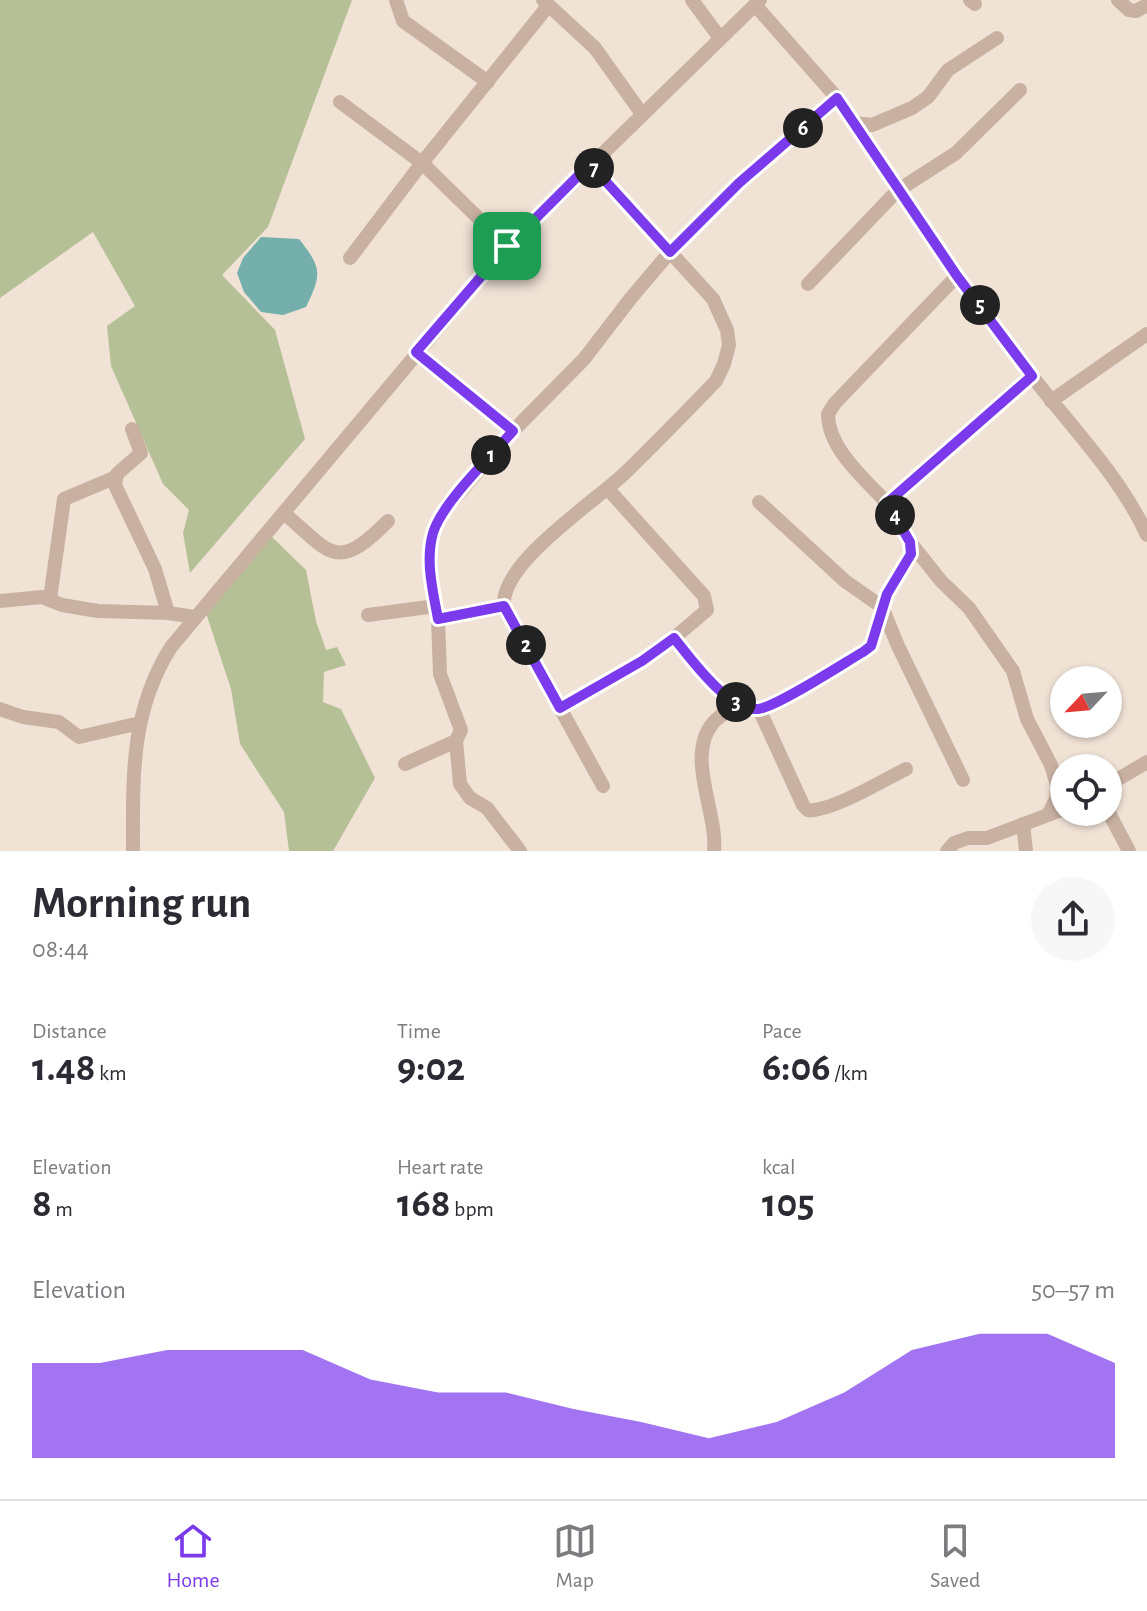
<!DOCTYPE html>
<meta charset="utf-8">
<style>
:root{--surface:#fff;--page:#f7f7f7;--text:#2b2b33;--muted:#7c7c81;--line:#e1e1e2;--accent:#7c3aed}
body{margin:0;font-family:"Alegreya Sans",sans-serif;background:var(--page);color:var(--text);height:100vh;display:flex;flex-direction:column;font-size:30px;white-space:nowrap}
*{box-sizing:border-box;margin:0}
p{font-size:26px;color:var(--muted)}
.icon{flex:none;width:44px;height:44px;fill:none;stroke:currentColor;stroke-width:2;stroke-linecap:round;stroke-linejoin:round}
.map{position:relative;height:851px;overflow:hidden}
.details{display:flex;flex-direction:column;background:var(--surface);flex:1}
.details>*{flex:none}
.needle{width:52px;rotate:244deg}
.tools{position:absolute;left:1050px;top:666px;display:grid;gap:16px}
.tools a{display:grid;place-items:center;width:72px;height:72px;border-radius:50%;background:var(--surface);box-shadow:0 2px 6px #0004;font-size:40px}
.pin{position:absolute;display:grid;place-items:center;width:68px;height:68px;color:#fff;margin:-34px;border-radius:16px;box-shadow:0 4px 12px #0006}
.km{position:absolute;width:40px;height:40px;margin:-20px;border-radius:50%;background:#222;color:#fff;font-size:22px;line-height:40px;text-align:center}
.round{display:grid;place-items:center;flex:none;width:84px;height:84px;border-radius:42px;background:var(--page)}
.summary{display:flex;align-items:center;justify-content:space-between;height:136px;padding:0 32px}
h1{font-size:44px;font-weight:700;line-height:60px}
.stats{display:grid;grid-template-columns:repeat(3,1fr);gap:12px;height:136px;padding:8px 32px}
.stats div{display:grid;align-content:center}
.stats b{font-size:40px;font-weight:700}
.stats small{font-size:22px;font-weight:400}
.stats p{font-size:22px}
.chart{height:224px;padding:16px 32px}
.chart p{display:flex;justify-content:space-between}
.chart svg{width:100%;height:144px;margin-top:8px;fill:var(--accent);opacity:.7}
.menu{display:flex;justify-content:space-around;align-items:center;height:112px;border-top:2px solid var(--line);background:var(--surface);font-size:22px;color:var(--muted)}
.menu a{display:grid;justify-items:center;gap:4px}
.menu .on{color:var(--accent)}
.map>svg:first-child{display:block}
.green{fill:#b6c096}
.water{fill:#75afac}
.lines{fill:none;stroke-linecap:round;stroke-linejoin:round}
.minor{stroke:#c9b1a2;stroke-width:14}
.route-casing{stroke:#fff;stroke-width:16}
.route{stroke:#7c3aed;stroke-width:10}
</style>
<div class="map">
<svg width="1147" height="851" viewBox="0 0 1147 851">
<rect width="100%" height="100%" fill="#f1e2d6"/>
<g class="green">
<path d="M 0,0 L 352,0 L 268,227 L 222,275 L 275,330 L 305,439 L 190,573 L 183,533 L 189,510 L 163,484 L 111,366 L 107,326 L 135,306 L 93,232 L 0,298 Z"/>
<path d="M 270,535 L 306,570 L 316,621 L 326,650 L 337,647 L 346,665 L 324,672 L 323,702 L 341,709 L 375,778 L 333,851 L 289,851 L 284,812 L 240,744 L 231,689 L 206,613 Z"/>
</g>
<path class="water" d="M 261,237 L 299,239 C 322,268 322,274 306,307 L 283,315 L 261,312 L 244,292 L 237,273 L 243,258 Z"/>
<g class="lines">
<g class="minor">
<path d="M 396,0 L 403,21 L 488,82"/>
<path d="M 543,0 L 595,48 L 642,114"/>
<path d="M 692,0 L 720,38"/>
<path d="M 970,0 L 975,4"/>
<path d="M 1118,0 L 1129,10 L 1136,11 L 1147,5"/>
<path d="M 340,102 L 422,163 L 507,246"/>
<path d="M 854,123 L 872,125 L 912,108 L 928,97 L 948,70 L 997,38"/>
<path d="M 590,164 L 713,299 L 727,330 L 729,345 L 724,364 L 716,381 C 686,412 656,443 625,473 C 595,502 500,563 504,606 L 603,786"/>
<path d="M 350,258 L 422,163 L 548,6"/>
<path d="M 808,284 L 897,191 L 956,153 L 1020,90"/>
<path d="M 416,352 L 513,431"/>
<path d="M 1032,376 C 1071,427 1120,476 1147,535"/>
<path d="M 1051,401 L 1147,334"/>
<path d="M 132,429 L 141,453 L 117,474 L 115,485 L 155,569 L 168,613"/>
<path d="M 608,489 L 704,596 L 707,610 L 674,638"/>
<path d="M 759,502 L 845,581 L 882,607 L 898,646 L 963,780"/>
<path d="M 887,503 C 865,479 828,449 828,414 L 835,403 L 957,276"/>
<path d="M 284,513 C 332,555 337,572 388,521"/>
<path d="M 910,542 L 941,581 L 969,608 L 1013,671 L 1027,719 L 1051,765 L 1057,785 L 1056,799 L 1049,813"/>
<path d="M 50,599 L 64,499 L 114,478"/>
<path d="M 0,601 L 42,597 L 62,605 L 98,611 L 168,613 L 195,617"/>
<path d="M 368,615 L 436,606"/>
<path d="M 438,619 L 504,606"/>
<path d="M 560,708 L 642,661 L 674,638 C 691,659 728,711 758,709 C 775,708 844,663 863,652 L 871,646 L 887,594 L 911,554 L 910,542 L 887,503 L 1032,376 L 957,276 L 837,98 L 755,5"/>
<path d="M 0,709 L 23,717 L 59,722 L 79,737 L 140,723"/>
<path d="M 759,709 L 803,805 C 807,810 807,811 814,810 C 839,807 882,781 906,769"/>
<path d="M 456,741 L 460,784 L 470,798 L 487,808 L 520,851"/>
<path d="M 405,764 L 456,741 L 461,730 L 440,674 L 438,619 L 431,580 L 430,553 L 433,532 L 442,513 L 513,431 L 584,359 L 631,298 L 670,252 L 739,183 L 837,98"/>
<path d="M 1108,785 L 1147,762"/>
<path d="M 1108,811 L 1129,851"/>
<path d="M 1023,824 L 1026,851"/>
<path d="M 133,851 C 133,777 130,712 171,647 L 503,251 L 760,0"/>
<path d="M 714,851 C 718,813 685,756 713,723 C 719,715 731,710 739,704"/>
<path d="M 947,851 L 954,843 L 968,838 L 987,838 L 1064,809"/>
</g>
</g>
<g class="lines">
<defs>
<path id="route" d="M 837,98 L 957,276 L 1032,376 L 887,503 L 910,542 L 911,554 L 887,594 L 871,646 L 863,652 C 844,663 775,708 758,709 C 728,711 691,659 674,638 L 642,661 L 560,708 L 504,606 L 438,619 C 433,591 425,561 433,533 C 442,503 491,456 513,431 L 416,352 L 503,251 L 590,164 L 670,252 L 739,183 Z"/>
</defs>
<use href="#route" class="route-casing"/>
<use href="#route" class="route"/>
</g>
</svg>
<div class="tools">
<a><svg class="needle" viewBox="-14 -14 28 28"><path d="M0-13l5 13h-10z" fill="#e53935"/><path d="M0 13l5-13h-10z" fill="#7c7c81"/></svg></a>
<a><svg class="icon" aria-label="locate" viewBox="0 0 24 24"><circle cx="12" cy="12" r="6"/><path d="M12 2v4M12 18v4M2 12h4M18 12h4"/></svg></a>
</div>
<div class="pin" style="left:507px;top:246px;background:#1e9e55"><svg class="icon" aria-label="arrive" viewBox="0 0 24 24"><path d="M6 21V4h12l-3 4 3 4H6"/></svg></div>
<b class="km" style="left:491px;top:455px">1</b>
<b class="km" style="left:526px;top:645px">2</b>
<b class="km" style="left:736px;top:702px">3</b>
<b class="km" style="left:895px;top:515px">4</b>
<b class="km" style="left:980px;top:305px">5</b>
<b class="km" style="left:803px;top:128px">6</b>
<b class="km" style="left:594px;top:168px">7</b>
</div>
<section class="details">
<div class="summary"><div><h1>Morning run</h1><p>08:44</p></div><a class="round"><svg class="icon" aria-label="share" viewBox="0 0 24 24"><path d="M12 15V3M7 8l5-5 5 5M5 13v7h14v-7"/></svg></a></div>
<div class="stats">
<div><p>Distance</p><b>1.48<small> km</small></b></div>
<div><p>Time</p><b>9:02</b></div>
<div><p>Pace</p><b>6:06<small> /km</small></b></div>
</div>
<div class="stats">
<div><p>Elevation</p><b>8<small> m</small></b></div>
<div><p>Heart rate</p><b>168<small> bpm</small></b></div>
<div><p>kcal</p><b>105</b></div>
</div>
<div class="chart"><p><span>Elevation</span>50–57 m</p>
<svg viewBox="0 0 160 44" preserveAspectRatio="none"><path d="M0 44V15L10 15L20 11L30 11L40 11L50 20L60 24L70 24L80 29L90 33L100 38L110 33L120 24L130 11L140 6L150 6L160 15V44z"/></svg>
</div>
</section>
<nav class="menu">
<a class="on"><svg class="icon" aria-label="home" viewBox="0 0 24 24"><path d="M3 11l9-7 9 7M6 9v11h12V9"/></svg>Home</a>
<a><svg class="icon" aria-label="map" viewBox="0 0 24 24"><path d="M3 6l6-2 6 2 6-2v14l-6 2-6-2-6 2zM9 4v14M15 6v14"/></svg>Map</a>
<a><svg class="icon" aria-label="saved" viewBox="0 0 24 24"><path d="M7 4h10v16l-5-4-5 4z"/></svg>Saved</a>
</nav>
